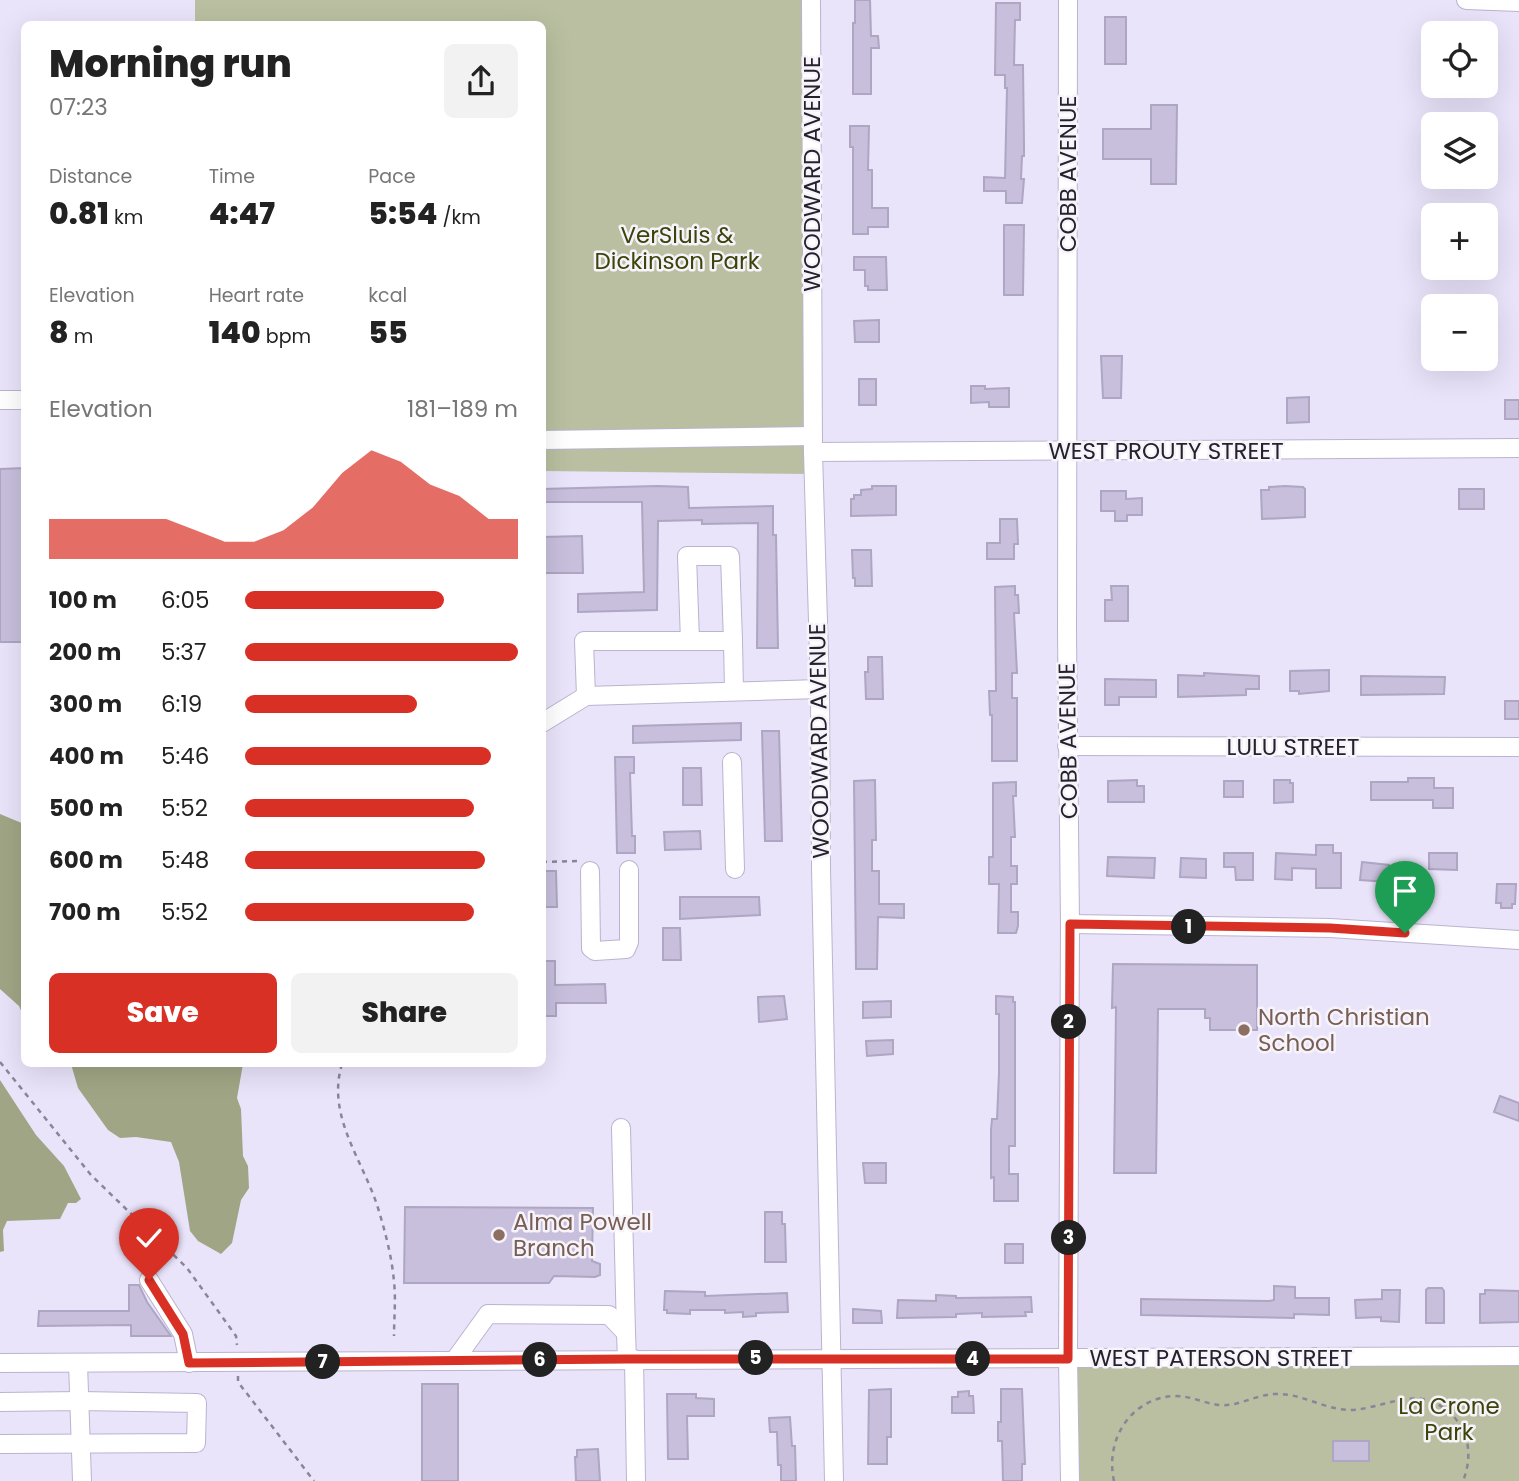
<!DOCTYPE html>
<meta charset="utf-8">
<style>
:root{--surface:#fff;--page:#f2f2f2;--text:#222;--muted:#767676;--accent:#d93025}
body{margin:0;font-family:Poppins,sans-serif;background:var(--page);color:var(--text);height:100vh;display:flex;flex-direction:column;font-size:26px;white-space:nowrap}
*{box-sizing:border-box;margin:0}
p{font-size:23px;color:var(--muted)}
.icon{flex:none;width:38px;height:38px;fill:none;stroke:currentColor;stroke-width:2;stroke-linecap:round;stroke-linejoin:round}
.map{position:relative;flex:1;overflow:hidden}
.sheet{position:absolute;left:21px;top:21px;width:525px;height:1046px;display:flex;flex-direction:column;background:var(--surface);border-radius:10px;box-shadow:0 7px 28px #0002}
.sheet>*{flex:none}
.controls{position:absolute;left:1421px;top:21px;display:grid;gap:14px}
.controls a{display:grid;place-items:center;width:77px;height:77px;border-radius:10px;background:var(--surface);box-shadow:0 7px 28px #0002;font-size:35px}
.pin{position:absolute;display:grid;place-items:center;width:60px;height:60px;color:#fff;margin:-72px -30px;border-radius:50% 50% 50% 0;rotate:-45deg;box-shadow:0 0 7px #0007}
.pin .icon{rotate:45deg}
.km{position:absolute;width:35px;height:35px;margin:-18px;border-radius:50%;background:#222;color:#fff;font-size:19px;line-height:35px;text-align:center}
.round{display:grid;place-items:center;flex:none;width:74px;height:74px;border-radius:10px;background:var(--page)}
.summary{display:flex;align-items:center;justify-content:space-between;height:119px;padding:0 28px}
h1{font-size:38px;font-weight:800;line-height:52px}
.stats{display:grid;grid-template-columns:repeat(3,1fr);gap:10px;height:119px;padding:7px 28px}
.stats div{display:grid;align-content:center}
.stats b{font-size:30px;font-weight:800}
.stats small{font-size:19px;font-weight:400}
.stats p{font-size:19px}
.chart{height:196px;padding:14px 28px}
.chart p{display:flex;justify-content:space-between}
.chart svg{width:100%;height:126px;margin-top:7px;fill:var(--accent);opacity:.7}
.cta{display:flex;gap:14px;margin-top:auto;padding:14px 28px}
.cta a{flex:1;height:80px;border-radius:10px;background:var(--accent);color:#fff;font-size:28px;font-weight:800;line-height:80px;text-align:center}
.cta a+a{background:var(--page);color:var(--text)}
ul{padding:0 28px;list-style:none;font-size:23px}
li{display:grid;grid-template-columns:112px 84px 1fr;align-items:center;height:52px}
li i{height:18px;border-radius:9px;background:var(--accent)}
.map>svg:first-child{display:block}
.green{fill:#b9bfa0}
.forest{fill:#a0a685}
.building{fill:#c7bfdc;stroke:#aea6c2;stroke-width:2}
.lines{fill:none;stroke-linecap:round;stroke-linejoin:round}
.minor-casing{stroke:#bbb3cf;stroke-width:20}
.path{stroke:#8b8597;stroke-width:2.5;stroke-dasharray:5 5;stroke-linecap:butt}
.minor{stroke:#fff;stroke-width:18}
.route-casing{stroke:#fff;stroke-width:14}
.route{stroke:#d93025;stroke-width:9}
.education-dot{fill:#8d6e63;stroke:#f6f4fa;stroke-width:2.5}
.labels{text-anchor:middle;stroke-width:5;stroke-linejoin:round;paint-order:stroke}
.street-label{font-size:23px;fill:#26222d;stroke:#f6f4fa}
.park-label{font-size:23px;fill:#3d440a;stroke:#f6f4fa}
.education-label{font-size:23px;fill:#785e54;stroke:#f6f4fa;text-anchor:start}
</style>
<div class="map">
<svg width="1519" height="1481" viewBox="0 0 1519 1481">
<rect width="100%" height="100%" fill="#eae4fb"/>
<g class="green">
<path d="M 195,0 L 810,0 L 813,474 L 543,471 L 542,24 L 195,24 Z"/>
<path d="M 1519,1356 L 1519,1481 L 1070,1481 L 1068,1359 Z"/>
</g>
<g class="forest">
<path d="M 0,814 L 24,824 L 24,1017 L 19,1006 L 0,989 Z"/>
<path d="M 71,1064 L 243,1064 L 237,1098 L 241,1109 L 243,1156 L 248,1166 L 249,1188 L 241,1200 L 232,1243 L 221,1254 L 198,1241 L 190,1231 L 179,1162 L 171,1142 L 136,1137 L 120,1138 L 108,1130 L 78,1088 Z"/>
<path d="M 0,1080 L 36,1135 L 64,1166 L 81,1199 L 76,1203 L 68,1203 L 60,1219 L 7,1221 L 3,1230 L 4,1251 L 0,1252 Z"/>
</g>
<g class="building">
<path d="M 855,0 L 870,0 L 871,36 L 878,36 L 879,48 L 871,48 L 871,94 L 853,94 L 853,23 L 855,23 Z"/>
<path d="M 996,3 L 1020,3 L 1020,20 L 1015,20 L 1014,65 L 1023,65 L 1024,143 L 1024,156 L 1022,156 L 1021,179 L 1024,179 L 1022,203 L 1006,203 L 1006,191 L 984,191 L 984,177 L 1005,178 L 1007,88 L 1005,88 L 1005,75 L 995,75 Z"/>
<rect x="1105" y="17" width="21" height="47"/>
<path d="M 1151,105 L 1177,105 L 1176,184 L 1151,184 L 1151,159 L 1103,159 L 1103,129 L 1151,129 Z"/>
<path d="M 850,126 L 869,126 L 868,170 L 872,170 L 872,208 L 888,208 L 888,227 L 868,227 L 868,234 L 853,234 L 853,147 L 850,147 Z"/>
<path d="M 1004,225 L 1024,225 L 1023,295 L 1004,295 Z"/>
<path d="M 854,257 L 886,257 L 887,290 L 868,290 L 868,286 L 865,286 L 865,270 L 854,270 Z"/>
<path d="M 879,320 L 879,342 L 855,342 L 854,321 Z"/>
<path d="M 1101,356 L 1122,356 L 1121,398 L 1103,398 Z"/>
<rect x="859" y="379" width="17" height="26"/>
<path d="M 971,386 L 985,386 L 985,389 L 1009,388 L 1009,407 L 989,407 L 989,402 L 971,403 Z"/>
<path d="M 1309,397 L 1309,422 L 1287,423 L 1287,398 Z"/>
<rect x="1505" y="400" width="14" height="19"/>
<path d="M 24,468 L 24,642 L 0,642 L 0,469 Z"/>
<path d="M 657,486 L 688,487 L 689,508 L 773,506 L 773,535 L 776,535 L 778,648 L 757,648 L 758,523 L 702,524 L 702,520 L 658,521 L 657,610 L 578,612 L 578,594 L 644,592 L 642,502 L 542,502 L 542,489 Z"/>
<path d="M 872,486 L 896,486 L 896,515 L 851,516 L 851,499 L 854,499 L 854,495 L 861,495 L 861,490 L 872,489 Z"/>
<path d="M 1285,486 L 1303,487 L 1305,489 L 1305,517 L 1262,519 L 1261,490 L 1269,490 L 1269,487 Z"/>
<rect x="1459" y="489" width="25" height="20"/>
<path d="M 1101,491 L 1126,491 L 1126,499 L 1142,498 L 1142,515 L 1127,515 L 1127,521 L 1115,521 L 1115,511 L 1101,511 Z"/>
<path d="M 1000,519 L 1017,519 L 1018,544 L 1014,544 L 1014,559 L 987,559 L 987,543 L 1000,543 Z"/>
<path d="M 582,536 L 583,573 L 542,573 L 542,537 Z"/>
<path d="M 852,550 L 871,550 L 872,586 L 855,586 L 855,578 L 853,578 Z"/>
<path d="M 1015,586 L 1015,595 L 1018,595 L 1019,613 L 1014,613 L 1017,673 L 1012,673 L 1012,698 L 1017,698 L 1017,761 L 992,761 L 992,715 L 990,715 L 989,691 L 996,691 L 995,587 Z"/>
<path d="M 1111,586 L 1128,586 L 1128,621 L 1105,621 L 1105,600 L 1112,600 Z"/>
<path d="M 868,657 L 882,657 L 883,699 L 866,699 L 865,672 L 868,672 Z"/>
<path d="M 1329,670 L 1329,691 L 1299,694 L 1299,691 L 1290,691 L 1290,671 Z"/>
<path d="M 1204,673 L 1259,676 L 1259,689 L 1246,689 L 1246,695 L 1178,697 L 1178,675 L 1204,676 Z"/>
<path d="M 1361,676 L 1445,677 L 1444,694 L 1361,695 Z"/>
<path d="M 1105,679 L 1156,680 L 1156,697 L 1119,697 L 1119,705 L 1105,705 Z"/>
<rect x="1505" y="701" width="14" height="18"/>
<path d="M 741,723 L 741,740 L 633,743 L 633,726 Z"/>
<path d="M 762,731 L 779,731 L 782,841 L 765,841 Z"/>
<path d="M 615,757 L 634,757 L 634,773 L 630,773 L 632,836 L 635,836 L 635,853 L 617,853 Z"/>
<path d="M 683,768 L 701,768 L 702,805 L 683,805 Z"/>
<path d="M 1408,778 L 1434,778 L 1434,788 L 1453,788 L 1453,808 L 1433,808 L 1433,800 L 1371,800 L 1371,782 L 1408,782 Z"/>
<path d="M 875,780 L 876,840 L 872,840 L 872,871 L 879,871 L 879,904 L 904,904 L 904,918 L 878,917 L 877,969 L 856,969 L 854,781 Z"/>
<path d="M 1137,780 L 1137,786 L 1144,786 L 1144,802 L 1108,802 L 1108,781 Z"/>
<path d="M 1274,780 L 1290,780 L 1290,783 L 1293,783 L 1293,802 L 1274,803 Z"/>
<rect x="1224" y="781" width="19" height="16"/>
<path d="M 1016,782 L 1016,796 L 1013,796 L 1015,837 L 1011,837 L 1011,866 L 1017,866 L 1017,884 L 1011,884 L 1011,912 L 1018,912 L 1018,926 L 1016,933 L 998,933 L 999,884 L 989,884 L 989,857 L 993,857 L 993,783 Z"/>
<path d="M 700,831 L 701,849 L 665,850 L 664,832 Z"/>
<path d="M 1316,845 L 1333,845 L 1333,853 L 1341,853 L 1341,888 L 1316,888 L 1316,869 L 1292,868 L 1292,880 L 1275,879 L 1276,853 L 1316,855 Z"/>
<path d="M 1224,853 L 1253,853 L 1253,880 L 1236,880 L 1235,867 L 1224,867 Z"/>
<path d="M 1429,853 L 1457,853 L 1457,870 L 1429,869 Z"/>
<path d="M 1108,857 L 1155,858 L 1154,878 L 1107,876 Z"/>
<path d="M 1181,858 L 1206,859 L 1206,878 L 1180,877 Z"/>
<path d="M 1362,862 L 1389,865 L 1388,882 L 1360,880 Z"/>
<path d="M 542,871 L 556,871 L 557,907 L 542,907 Z"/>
<path d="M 1497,884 L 1516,884 L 1515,904 L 1512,904 L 1512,908 L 1501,908 L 1501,903 L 1496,903 Z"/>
<path d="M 680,897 L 759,897 L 760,915 L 680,919 Z"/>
<path d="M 663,928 L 680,928 L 681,960 L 663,960 Z"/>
<path d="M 542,961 L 555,961 L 555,985 L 605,984 L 606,1003 L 556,1003 L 556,1016 L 542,1016 Z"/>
<path d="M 1113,964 L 1257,965 L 1257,1030 L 1210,1030 L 1210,1018 L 1205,1018 L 1205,1009 L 1158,1009 L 1156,1173 L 1114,1173 L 1116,1007 L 1112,1008 Z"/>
<path d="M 784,996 L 787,1019 L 759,1022 L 758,997 Z"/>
<path d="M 996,996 L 1013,997 L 1013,1002 L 1015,1002 L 1015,1146 L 1009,1146 L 1009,1174 L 1018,1174 L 1018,1201 L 994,1201 L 994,1177 L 991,1178 L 991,1130 L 992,1119 L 997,1119 L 999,1073 L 999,1014 L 996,1014 Z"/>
<path d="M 891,1001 L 891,1017 L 863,1018 L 863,1002 Z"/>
<path d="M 893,1040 L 893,1054 L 867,1056 L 866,1041 Z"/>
<path d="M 1500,1096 L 1519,1103 L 1519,1121 L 1494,1112 Z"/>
<path d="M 863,1163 L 886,1163 L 886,1183 L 865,1183 Z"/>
<path d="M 405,1207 L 593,1208 L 592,1261 L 600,1264 L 600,1275 L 595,1277 L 554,1276 L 549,1283 L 404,1283 Z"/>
<path d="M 765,1212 L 782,1212 L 782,1224 L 785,1224 L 786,1262 L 765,1262 Z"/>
<rect x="1005" y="1244" width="18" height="19"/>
<path d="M 129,1285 L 139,1285 L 147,1302 L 171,1336 L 131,1336 L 131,1325 L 38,1326 L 39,1311 L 129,1311 Z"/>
<path d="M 1274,1286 L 1295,1287 L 1295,1298 L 1329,1298 L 1329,1315 L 1294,1314 L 1294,1318 L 1141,1315 L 1141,1299 L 1269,1301 L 1274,1300 Z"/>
<path d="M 1428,1288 L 1442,1288 L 1444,1291 L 1444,1323 L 1426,1323 L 1426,1290 Z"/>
<path d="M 1382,1290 L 1400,1290 L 1399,1322 L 1381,1321 L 1381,1317 L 1356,1318 L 1355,1300 L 1382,1299 Z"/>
<path d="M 1485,1290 L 1519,1291 L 1519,1322 L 1480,1323 L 1480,1294 L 1485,1294 Z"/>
<path d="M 665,1291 L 705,1292 L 705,1296 L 787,1293 L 788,1312 L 756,1313 L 756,1316 L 743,1317 L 743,1312 L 725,1313 L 725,1310 L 690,1310 L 690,1314 L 667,1313 L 667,1310 L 664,1310 Z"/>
<path d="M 936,1295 L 956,1296 L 956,1298 L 1031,1297 L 1032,1312 L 1025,1312 L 1026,1316 L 982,1317 L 982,1313 L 956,1314 L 956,1317 L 897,1318 L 898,1300 L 936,1301 Z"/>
<path d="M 853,1309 L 881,1311 L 882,1323 L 853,1323 Z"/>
<rect x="422" y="1384" width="36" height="97"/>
<path d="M 891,1389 L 891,1437 L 887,1437 L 887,1464 L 868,1464 L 869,1390 Z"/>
<path d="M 1001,1389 L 1022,1389 L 1025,1464 L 1022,1464 L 1022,1481 L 1003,1481 L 1002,1441 L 998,1441 L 998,1422 L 1001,1422 Z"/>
<path d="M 969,1391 L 969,1396 L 973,1396 L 974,1413 L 952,1413 L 952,1397 L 958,1397 L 958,1392 Z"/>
<path d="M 667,1394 L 696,1394 L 696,1398 L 714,1399 L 714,1416 L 687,1416 L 688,1459 L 668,1459 Z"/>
<path d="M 790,1417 L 792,1446 L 795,1446 L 796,1481 L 781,1481 L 781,1465 L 778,1465 L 777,1432 L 770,1432 L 769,1418 Z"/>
<rect x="1333" y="1441" width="36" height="20"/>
<path d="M 598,1449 L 600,1481 L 576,1481 L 575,1457 L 577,1457 L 577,1450 Z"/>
</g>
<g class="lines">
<defs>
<g id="minor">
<path d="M 811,0 L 813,452 L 820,689 L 821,867 L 834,1481"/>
<path d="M 1068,0 L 1067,632 L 1070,924 L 1068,1359 L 1070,1481"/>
<path d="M 1466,0 L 1519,2"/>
<path d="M 0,400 L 24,400"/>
<path d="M 542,440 L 813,436"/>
<path d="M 813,452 L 1519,448"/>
<path d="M 690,641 L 687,556 L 730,556 L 733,641"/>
<path d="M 586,696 L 584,641 L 733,641 L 734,691"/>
<path d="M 542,723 L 586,696 L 820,689"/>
<path d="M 1067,746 L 1519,747"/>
<path d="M 732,762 L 735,869"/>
<path d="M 590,871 L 591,948 L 595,951 L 626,949 L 629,942 L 629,870"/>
<path d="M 1070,924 L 1330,928 L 1519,940"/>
<path d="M 621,1128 L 626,1333"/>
<path d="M 149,1280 L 183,1334 L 189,1363"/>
<path d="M 634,1359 L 636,1481"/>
<path d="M 454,1361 L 488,1314 L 609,1315 L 626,1333 L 627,1359"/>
<path d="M 0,1363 L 1519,1356"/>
<path d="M 78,1363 L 82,1481"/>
<path d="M 0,1402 L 80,1401 L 197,1403 L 196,1443 L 0,1444"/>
</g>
</defs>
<use href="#minor" class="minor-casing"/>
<g class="path">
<path d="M 542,862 L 578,861"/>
<path d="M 0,1062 L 91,1175 L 187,1268 L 236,1336 L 237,1345"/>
<path d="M 342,1064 C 326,1116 363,1160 378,1208 C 385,1231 392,1257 394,1282 C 396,1300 394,1318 394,1336"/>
<path d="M 238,1376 L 238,1382 L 314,1481"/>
<path d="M 1114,1481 C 1105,1441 1129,1400 1172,1396 C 1189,1395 1203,1403 1219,1405 C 1239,1407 1256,1394 1276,1394 C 1301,1393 1323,1409 1349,1410 C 1378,1410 1410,1389 1437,1404 C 1467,1420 1475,1451 1463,1481"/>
</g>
<use href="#minor" class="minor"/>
</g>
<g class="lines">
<defs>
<path id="route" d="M 149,1280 L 183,1334 L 189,1363 L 627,1359 L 1068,1359 L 1070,924 L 1330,928 L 1405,933"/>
</defs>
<use href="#route" class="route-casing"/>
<use href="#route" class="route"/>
</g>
<g class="education-dot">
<circle cx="1244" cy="1030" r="7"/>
<circle cx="499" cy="1235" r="7"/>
</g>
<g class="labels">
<g class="street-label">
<text transform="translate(812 174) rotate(-90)" y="8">WOODWARD AVENUE</text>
<text transform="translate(1068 174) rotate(-90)" y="8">COBB AVENUE</text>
<text x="1166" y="459">WEST PROUTY STREET</text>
<text transform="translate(819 741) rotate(-91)" y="8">WOODWARD AVENUE</text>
<text transform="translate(1068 741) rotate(-91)" y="8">COBB AVENUE</text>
<text x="1293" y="755">LULU STREET</text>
<text x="1221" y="1366">WEST PATERSON STREET</text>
</g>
<g class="park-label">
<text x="677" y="243">VerSluis &amp;<tspan x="677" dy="26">Dickinson Park</tspan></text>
<text x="1449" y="1414">La Crone<tspan x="1449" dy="26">Park</tspan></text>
</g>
<g class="education-label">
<text x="1258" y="1025">North Christian<tspan x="1258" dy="26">School</tspan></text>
<text x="513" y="1230">Alma Powell<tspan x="513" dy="26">Branch</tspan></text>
</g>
</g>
</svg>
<div class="controls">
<a><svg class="icon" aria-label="locate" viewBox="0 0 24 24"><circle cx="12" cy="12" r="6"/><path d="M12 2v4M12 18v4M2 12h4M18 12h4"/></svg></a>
<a><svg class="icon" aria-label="layers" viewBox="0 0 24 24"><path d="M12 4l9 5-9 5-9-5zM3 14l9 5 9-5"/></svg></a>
<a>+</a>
<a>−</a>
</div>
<div class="pin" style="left:1405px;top:933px;background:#1e9e55"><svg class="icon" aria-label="arrive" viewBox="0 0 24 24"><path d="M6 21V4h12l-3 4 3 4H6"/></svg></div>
<div class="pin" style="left:149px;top:1280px;background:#d93025"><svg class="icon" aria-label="check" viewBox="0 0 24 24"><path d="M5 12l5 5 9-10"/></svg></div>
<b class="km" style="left:1189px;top:927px">1</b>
<b class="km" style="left:1069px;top:1022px">2</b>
<b class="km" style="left:1069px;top:1238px">3</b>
<b class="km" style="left:973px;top:1359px">4</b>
<b class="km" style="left:756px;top:1358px">5</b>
<b class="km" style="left:540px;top:1360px">6</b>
<b class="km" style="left:323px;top:1362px">7</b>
<section class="sheet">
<div class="summary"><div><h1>Morning run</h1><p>07:23</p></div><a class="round"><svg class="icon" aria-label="share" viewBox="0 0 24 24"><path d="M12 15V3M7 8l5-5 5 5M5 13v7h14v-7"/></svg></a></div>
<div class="stats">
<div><p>Distance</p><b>0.81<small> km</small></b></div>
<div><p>Time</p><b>4:47</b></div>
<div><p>Pace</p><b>5:54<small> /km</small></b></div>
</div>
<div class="stats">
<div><p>Elevation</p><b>8<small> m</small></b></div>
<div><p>Heart rate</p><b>140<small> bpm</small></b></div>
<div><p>kcal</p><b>55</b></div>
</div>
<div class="chart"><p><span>Elevation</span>181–189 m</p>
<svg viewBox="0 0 160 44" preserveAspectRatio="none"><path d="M0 44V30L10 30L20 30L30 30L40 30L50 34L60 38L70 38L80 34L90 26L100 14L110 6L120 10L130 18L140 22L150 30L160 30V44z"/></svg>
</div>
<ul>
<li><b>100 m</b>6:05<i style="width:73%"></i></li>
<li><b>200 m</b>5:37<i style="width:100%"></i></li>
<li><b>300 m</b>6:19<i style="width:63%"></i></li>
<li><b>400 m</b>5:46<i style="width:90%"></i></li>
<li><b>500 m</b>5:52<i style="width:84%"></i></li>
<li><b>600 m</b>5:48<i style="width:88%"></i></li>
<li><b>700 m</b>5:52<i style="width:84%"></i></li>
</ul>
<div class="cta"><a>Save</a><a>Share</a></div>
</section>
</div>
